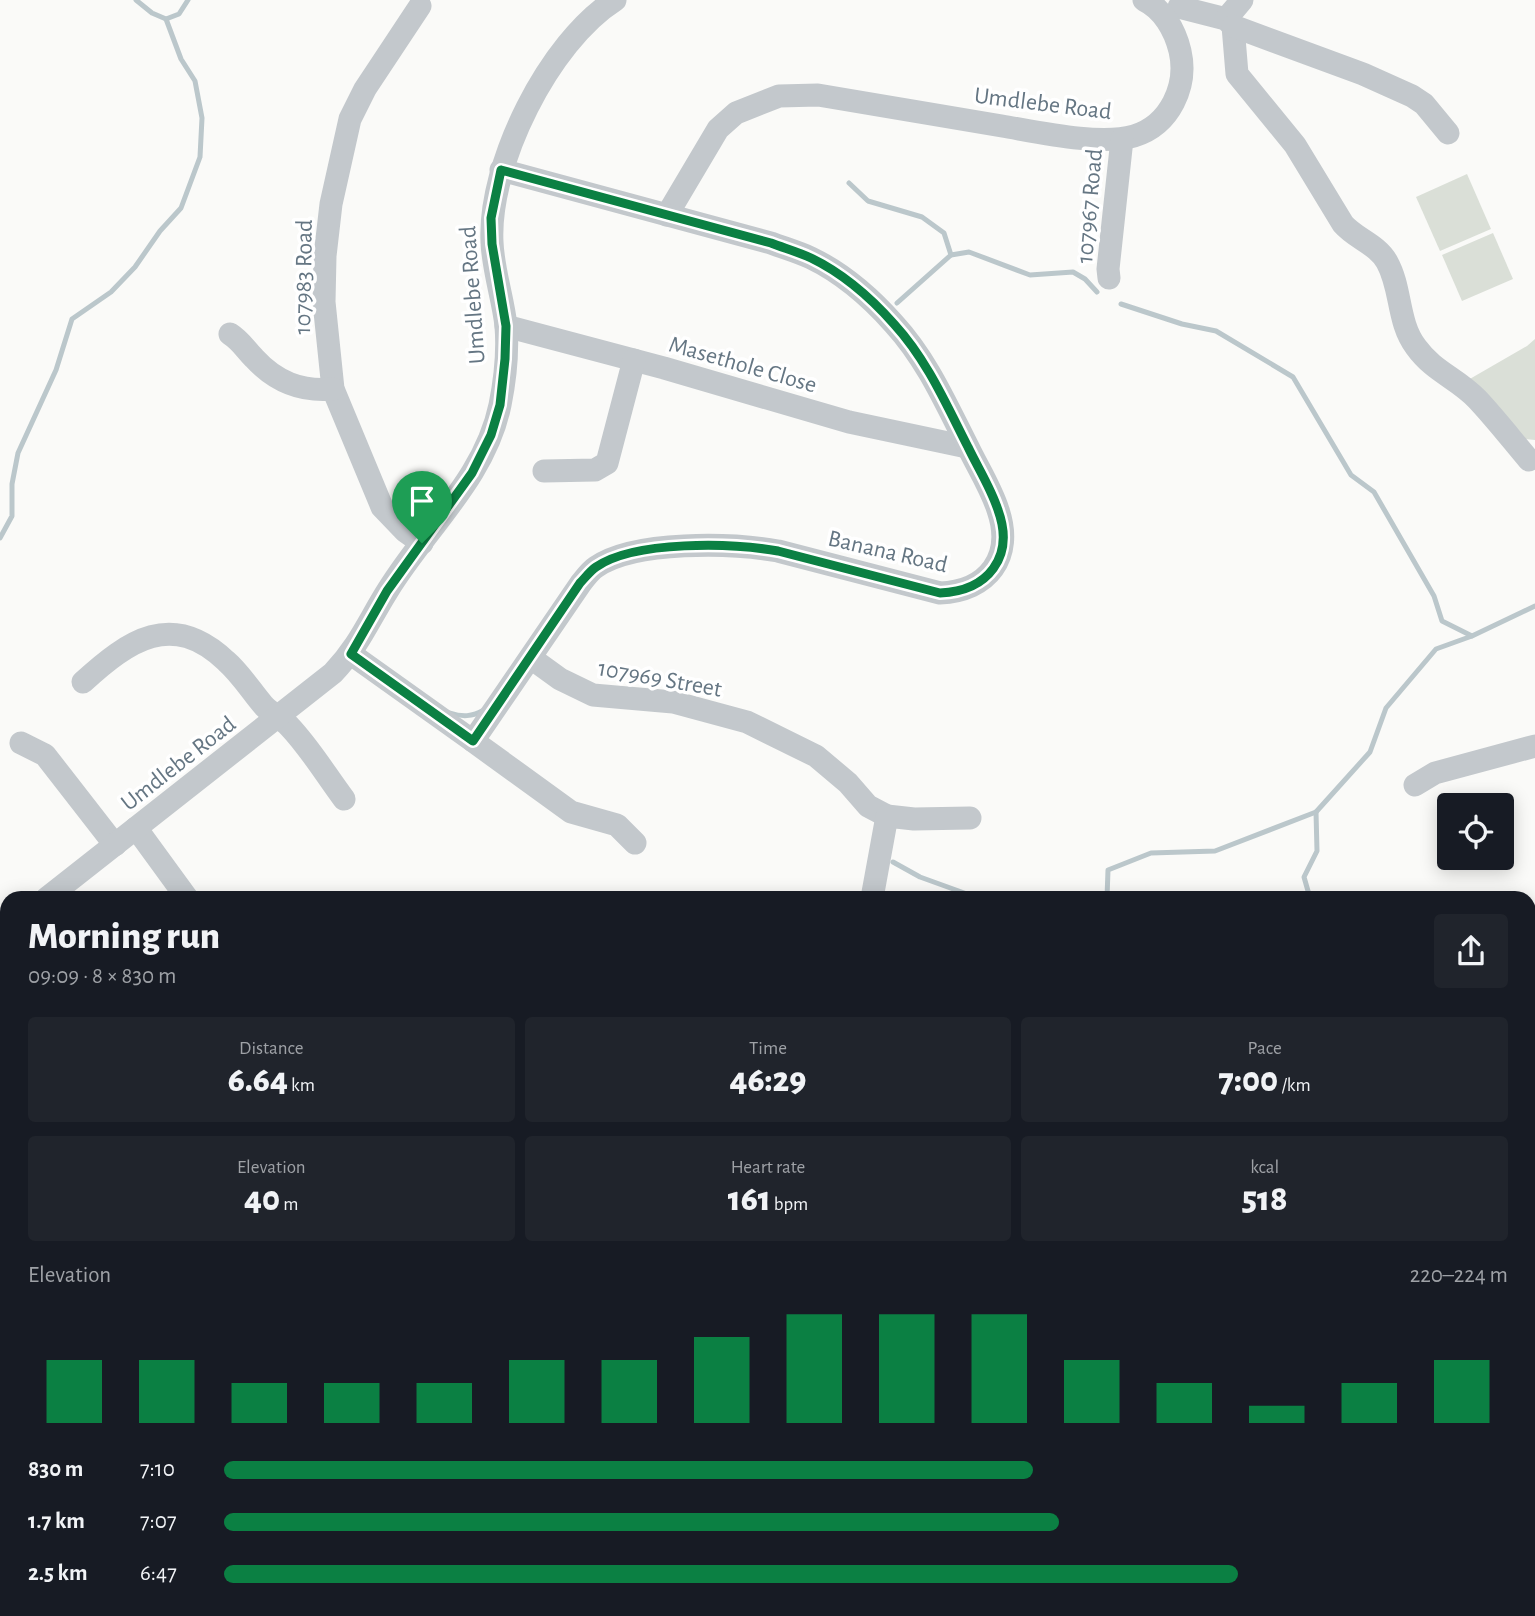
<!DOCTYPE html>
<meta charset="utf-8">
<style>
:root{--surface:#171b24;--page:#20242c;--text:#f1f3f6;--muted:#9ea1a6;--accent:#0b8043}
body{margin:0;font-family:"Alegreya Sans",sans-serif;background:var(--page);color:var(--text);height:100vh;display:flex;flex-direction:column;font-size:26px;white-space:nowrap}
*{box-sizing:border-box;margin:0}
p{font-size:23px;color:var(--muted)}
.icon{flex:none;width:38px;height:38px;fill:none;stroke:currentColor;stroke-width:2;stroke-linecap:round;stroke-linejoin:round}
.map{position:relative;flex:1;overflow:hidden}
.panel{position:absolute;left:0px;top:891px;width:1536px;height:726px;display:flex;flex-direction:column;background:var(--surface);border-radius:21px 21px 0 0;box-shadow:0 4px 18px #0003}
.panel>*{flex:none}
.controls{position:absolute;left:1437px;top:793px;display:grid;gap:14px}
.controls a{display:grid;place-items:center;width:77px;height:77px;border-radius:7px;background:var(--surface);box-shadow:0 4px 18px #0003;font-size:35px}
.pin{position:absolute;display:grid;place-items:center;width:60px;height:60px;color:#fff;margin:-72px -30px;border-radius:50% 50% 50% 0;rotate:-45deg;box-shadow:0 0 7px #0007}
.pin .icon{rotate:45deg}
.round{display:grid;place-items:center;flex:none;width:74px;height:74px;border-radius:7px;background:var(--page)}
.head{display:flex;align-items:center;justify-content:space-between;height:119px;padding:0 28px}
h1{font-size:38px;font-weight:800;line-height:52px}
.figures{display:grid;grid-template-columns:repeat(3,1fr);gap:10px;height:119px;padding:7px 28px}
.figures div{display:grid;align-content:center;border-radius:7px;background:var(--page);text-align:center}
.figures b{font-size:35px;font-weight:800}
.figures small{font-size:19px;font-weight:400}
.figures p{font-size:19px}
.chart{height:196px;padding:14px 28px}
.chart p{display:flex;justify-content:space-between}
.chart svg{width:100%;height:126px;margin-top:7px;stroke:var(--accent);stroke-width:6}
ul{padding:0 28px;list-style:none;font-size:23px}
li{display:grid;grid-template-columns:112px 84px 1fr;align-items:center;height:52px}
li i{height:18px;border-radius:9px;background:var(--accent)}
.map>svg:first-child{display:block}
.green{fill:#dadfd7}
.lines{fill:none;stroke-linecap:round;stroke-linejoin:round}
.stream{stroke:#bbc7cb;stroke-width:5}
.minor{stroke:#c3c8cc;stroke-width:23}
.route-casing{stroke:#fff;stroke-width:14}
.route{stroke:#0b8043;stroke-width:9}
.labels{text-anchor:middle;stroke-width:7;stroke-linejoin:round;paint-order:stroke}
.street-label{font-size:24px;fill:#657683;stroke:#fff}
</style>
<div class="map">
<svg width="1535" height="1616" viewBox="0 0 1535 1616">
<rect width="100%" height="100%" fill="#fafaf8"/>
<g class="green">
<path d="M 1467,174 L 1491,229 L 1440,251 L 1416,197 Z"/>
<path d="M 1493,233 L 1513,279 L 1462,301 L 1442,255 Z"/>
<path d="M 1535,339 L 1535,440 L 1525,439 L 1468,380 L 1527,346 Z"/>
</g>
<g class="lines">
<g class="stream">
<path d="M 136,0 L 152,13 L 166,19 L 179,14 L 188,0"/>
<path d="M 849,183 L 868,201 L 922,217 L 944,233 L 951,255"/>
<path d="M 897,303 L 951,255 L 969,252 L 1030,275 L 1073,272 L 1085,279 L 1097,292"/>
<path d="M 1121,304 L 1182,324 L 1216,331 L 1293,377 L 1351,475 L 1374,492 L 1434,596 L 1442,621 L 1472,636"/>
<path d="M 0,538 L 12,516 L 12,484 L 18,453 L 56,370 L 72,319 L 111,292 L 135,267 L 160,231 L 181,208 L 200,157 L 202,118 L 195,81 L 181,59 L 166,19"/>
<path d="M 450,713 C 462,717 472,717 484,710"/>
<path d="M 893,862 L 920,877 L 978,898"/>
<path d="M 1107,898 L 1108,870 L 1151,853 L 1215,851 L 1316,812 L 1370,752 L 1386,708 L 1436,649 L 1472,636 L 1535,606"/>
<path d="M 1310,898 L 1304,877 L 1317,851 L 1316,812"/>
<path d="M 0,1503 L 7,1482"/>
<path d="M 782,1610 L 783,1616"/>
</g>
<g class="minor">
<path d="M 420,6 L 365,89 L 350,119 L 331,204 L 325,256 L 324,302 L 333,389 L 382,507 L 405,531 L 422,543"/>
<path d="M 1179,7 L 1226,19 L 1233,26 L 1237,74 L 1295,145 L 1343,224 C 1356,239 1377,244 1387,262 C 1402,289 1397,322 1416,347 C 1434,372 1457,378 1477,399 C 1495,418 1512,440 1529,460"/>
<path d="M 1226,19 L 1242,0"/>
<path d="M 1233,26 L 1363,74 L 1412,96 L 1424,104 L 1448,133"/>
<path d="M 667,215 L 718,129 L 736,113 L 779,96 L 818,95 C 879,105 941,116 1002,126 C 1038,132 1100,146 1134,136 C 1170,125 1188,86 1180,51 C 1175,30 1163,9 1144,0"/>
<path d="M 1109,278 L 1108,269 L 1122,139"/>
<path d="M 506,326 L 664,368 L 849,422 L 967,447"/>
<path d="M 230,334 C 241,341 245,349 254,358 C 276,382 301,392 333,389"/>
<path d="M 544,471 L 595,470 L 607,463 L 634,360"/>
<path d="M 351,654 L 473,741 L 581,583 C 585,578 590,571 596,567 C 635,540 732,543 778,551 L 940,593 C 988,591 1014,557 998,510 C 991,488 978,468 968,447 C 946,404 927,360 894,324 C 871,298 842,273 811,258 C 798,252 784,248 771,243 L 501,170"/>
<path d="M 531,658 L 560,679 L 593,695 L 673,702 L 747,722 L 816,756 L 848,783 L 868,806 L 887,816"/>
<path d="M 83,682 C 129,640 172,610 226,661 C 241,674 251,691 264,706 C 272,714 282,719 289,726 C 310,748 326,775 344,799"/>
<path d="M 473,741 L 571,812 L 617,825 L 635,843"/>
<path d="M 21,743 L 45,755 L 115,845"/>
<path d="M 1415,785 L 1435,773 L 1535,746"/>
<path d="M 136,828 L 187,898"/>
<path d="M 47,898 L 333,673 C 359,646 369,620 388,590 C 426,528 485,478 500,405 C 505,380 508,351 506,326 C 503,298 493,270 492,242 C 488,164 549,42 615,0"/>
<path d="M 872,898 L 887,816 L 914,819 L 970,818"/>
<path d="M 0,934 L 7,929"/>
<path d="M 1530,1407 L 1535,1409"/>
<path d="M 1530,1602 L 1535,1601"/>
<path d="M 223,1610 L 231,1616 L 236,1610"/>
<path d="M 471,1610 L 473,1616"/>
<path d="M 705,1610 L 710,1616"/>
<path d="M 1064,1610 L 1064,1616"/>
<path d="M 29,1616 L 32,1610"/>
<path d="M 869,1616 L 872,1610"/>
<path d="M 1437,1616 L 1478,1610"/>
</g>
</g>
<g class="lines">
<defs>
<path id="route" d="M 501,170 L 771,243 C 784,248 798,252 811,258 C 842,273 871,298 894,324 C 927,360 946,404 968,447 C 978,468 991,488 998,510 C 1015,557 988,591 940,593 L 778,551 C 732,543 635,540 596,567 C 590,571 585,578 580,583 L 473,741 L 351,654 L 387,591 L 472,473 L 491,435 L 500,405 L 505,359 L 506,326 L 492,244 L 491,218 Z"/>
</defs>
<use href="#route" class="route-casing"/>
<use href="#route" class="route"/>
</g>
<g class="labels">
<g class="street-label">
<text transform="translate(1043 103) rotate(7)" y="8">Umdlebe Road</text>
<text transform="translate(1089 206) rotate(-85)" y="8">107967 Road</text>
<text transform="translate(303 277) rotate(-89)" y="8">107983 Road</text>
<text transform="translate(472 295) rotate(-94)" y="8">Umdlebe Road</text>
<text transform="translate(743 364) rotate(16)" y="8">Masethole Close</text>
<text transform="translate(888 551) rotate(13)" y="8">Banana Road</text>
<text transform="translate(660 678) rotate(10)" y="8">107969 Street</text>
<text transform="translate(178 763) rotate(-38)" y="8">Umdlebe Road</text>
</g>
</g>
</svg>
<div class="controls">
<a><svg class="icon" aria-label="locate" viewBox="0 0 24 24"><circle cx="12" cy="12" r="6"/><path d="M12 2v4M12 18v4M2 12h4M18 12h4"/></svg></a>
</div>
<div class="pin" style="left:422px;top:543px;background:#1e9e55"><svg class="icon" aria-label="arrive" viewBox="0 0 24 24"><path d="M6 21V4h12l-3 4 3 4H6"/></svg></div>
<section class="panel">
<div class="head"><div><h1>Morning run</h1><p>09:09 · 8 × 830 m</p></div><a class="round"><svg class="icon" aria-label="share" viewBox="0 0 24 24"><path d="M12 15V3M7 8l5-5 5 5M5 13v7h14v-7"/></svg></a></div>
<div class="figures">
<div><p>Distance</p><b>6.64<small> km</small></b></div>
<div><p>Time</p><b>46:29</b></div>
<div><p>Pace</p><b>7:00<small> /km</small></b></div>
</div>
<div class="figures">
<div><p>Elevation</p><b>40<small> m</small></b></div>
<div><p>Heart rate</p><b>161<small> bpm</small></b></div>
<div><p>kcal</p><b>518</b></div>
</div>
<div class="chart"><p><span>Elevation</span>220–224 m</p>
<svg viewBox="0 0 160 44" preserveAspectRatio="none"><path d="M5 44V22M15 44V22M25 44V30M35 44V30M45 44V30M55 44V22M65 44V22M75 44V14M85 44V6M95 44V6M105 44V6M115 44V22M125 44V30M135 44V38M145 44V30M155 44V22"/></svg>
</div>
<ul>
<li><b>830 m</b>7:10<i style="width:63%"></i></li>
<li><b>1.7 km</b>7:07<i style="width:65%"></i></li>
<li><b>2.5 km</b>6:47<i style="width:79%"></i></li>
</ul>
</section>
</div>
